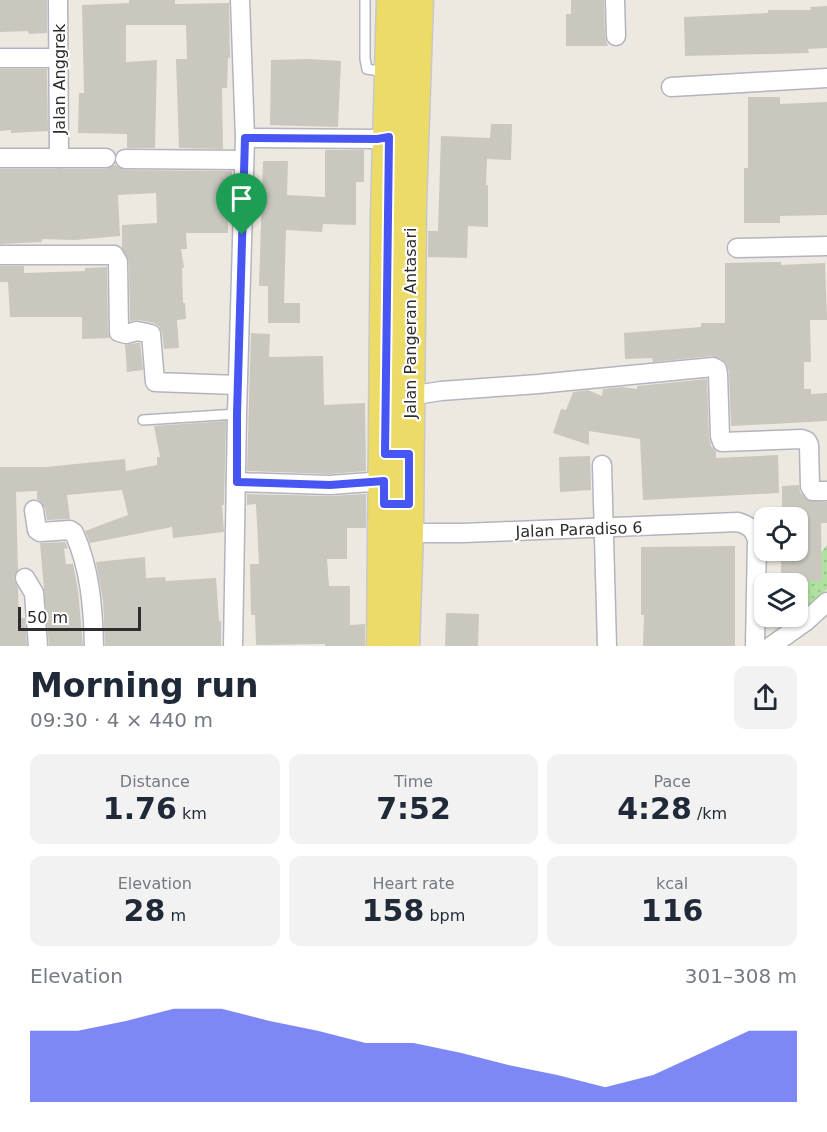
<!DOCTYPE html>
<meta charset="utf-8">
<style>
:root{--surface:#fff;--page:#f2f2f3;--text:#1f2937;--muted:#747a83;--accent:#4755f3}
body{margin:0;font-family:"DejaVu Sans",sans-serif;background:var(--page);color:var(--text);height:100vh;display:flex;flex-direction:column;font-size:22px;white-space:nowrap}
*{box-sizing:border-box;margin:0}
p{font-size:20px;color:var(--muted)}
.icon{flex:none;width:33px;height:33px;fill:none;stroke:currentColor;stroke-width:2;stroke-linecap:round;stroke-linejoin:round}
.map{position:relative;height:646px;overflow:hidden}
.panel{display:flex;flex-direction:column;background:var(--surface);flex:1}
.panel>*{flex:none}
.fabs{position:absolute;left:754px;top:507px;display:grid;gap:12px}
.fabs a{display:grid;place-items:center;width:54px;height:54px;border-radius:12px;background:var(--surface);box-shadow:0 2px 4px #0004;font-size:30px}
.scale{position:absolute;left:18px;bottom:15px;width:123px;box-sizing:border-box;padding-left:6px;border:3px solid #2d2d2d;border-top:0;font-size:16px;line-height:21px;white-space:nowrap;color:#2d2d2d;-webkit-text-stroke:4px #fff;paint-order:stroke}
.pin{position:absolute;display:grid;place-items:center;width:51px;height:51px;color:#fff;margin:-62px -26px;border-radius:50% 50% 50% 0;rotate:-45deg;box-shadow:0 0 6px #0007}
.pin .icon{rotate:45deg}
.round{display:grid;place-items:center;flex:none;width:63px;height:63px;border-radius:12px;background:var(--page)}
.head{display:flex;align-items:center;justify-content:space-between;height:102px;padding:0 30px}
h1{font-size:33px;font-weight:700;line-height:45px}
.metrics{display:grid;grid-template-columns:repeat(3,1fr);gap:9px;height:102px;padding:6px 30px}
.metrics div{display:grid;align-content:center;border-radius:12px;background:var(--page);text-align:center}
.metrics b{font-size:30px;font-weight:700}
.metrics small{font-size:16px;font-weight:400}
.metrics p{font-size:16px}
.chart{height:168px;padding:12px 30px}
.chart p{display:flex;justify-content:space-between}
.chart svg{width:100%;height:108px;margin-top:6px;fill:var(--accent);opacity:.7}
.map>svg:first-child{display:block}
.grass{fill:url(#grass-dots)}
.building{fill:#c9c7be}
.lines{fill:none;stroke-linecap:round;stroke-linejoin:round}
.service-casing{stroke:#b3b4bf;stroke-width:12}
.minor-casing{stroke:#b3b4bf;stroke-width:21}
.primary-casing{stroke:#c8c8c8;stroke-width:33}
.service{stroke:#fff;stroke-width:9}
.minor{stroke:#fff;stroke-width:18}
.primary{stroke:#ecdb67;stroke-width:30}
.route-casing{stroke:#fff;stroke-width:12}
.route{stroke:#4755f3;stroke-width:8}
.labels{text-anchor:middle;stroke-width:4.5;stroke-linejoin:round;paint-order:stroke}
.street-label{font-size:16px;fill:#2d2d2d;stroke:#fff}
</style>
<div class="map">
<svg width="827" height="646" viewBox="0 0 827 646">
<defs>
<pattern id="grass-dots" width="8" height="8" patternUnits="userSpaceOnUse" patternTransform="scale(1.5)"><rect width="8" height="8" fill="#afe19f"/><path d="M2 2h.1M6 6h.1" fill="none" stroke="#97c189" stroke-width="1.8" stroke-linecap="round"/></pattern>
</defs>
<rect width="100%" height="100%" fill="#ede9e0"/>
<path class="grass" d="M 827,545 L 827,589 L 808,611 L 798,599 L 797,584 Z"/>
<g class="building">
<path d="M 0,0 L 47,0 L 47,33 L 29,34 L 28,31 L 0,32 Z"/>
<path d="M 129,0 L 175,0 L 175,4 L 229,3 L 230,58 L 228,58 L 227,88 L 222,88 L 223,149 L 179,148 L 176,59 L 187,59 L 186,25 L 126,25 L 126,62 L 157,60 L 155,148 L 127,148 L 127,134 L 78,133 L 79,93 L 84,93 L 82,5 L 129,3 Z"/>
<path d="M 571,0 L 604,0 L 605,36 L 608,46 L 566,46 L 566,14 L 571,14 Z"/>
<path d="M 827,6 L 827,48 L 808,49 L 809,53 L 685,56 L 684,17 L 768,13 L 768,10 L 811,10 L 810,7 Z"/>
<path d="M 308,59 L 341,61 L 338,127 L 270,125 L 271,60 Z"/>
<path d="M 0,69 L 47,69 L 48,131 L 11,133 L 11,130 L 0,131 Z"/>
<path d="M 748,97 L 780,97 L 780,104 L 827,102 L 827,215 L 780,216 L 780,223 L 744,223 L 744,168 L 748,168 Z"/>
<path d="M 491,124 L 512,124 L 511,160 L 487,159 L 486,185 L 488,185 L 488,227 L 468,226 L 467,258 L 428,257 L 428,231 L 438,231 L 441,136 L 490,138 Z"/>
<path d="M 325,150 L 364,150 L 364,182 L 356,182 L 356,225 L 323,224 L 322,232 L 286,230 L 284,303 L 300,303 L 300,323 L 268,323 L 268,286 L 259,286 L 263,161 L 288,161 L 287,195 L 325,197 Z"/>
<path d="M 115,165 L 125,170 L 232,171 L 232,199 L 228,200 L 228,233 L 186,233 L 187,249 L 181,249 L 184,268 L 182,268 L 183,303 L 185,303 L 186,319 L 177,320 L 179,348 L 164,349 L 162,332 L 159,326 L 154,323 L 139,320 L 130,321 L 129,262 L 122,248 L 122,225 L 157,223 L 156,193 L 118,195 L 120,236 L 75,240 L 42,239 L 42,242 L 0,244 L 0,169 L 106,169 Z"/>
<path d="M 781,262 L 781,265 L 825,263 L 827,320 L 810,320 L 811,362 L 804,362 L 804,389 L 811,389 L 811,394 L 827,393 L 827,421 L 731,426 L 729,372 L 726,363 L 722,359 L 712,356 L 653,362 L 652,358 L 625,359 L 624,333 L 701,327 L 701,323 L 725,323 L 725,263 Z"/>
<path d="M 0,266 L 24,266 L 24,273 L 85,271 L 85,268 L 107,267 L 108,332 L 110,338 L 82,339 L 82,317 L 10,317 L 8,282 L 0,282 Z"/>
<path d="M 251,333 L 270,334 L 269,357 L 323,356 L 324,405 L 365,403 L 366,471 L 330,474 L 247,471 Z"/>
<path d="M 137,343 L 140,343 L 143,370 L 127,372 L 125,345 Z"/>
<path d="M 707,379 L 709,436 L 711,446 L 716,451 L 716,458 L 778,455 L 779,493 L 643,500 L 640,439 L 589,431 L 589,445 L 553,433 L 561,409 L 566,410 L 573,392 L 588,390 L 602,396 L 603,389 L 622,387 L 637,389 L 637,386 Z"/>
<path d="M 226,421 L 224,505 L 222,505 L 224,532 L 173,538 L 172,527 L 90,543 L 85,531 L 128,515 L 122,490 L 67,495 L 70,519 L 47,520 L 45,508 L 42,503 L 37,499 L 37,491 L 16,492 L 18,570 L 14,579 L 18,588 L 19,618 L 25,618 L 27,646 L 0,646 L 0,467 L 46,467 L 125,459 L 126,471 L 157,465 L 157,457 L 160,457 L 154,426 Z"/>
<path d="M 590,456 L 591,490 L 560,492 L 559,457 Z"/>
<path d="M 799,485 L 800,492 L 807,500 L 827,502 L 827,523 L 821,523 L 822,581 L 781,581 L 781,550 L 798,550 L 798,518 L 782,518 L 782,486 Z"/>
<path d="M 247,494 L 330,496 L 366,494 L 366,528 L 347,528 L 347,559 L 327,559 L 329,586 L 350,586 L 350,625 L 365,624 L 365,646 L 325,646 L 325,644 L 256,645 L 255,615 L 251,615 L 250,564 L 259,564 L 256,504 L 247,505 Z"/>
<path d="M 65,542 L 68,548 L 64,549 L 66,564 L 73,564 L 78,590 L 83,646 L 49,646 L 40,543 Z"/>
<path d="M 735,546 L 735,646 L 643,646 L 644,615 L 641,615 L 641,547 Z"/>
<path d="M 145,557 L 146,578 L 165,577 L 166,581 L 216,578 L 219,621 L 221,621 L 221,646 L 105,646 L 103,601 L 96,562 Z"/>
<path d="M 446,613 L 479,614 L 478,646 L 445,646 Z"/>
</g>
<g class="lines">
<defs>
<g id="service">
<path d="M 365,0 L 365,59 L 367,69 L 385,72"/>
<path d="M 143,420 L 237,414"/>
</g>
<g id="minor">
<path d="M 58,0 L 59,158"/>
<path d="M 615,0 L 616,36"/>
<path d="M 0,58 L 59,58"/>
<path d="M 671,87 L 827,78"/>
<path d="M 245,138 L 377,139 L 389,137"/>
<path d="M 0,158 L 106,158"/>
<path d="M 125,159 L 244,160"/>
<path d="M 737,248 L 827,246"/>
<path d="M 0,255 L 114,255 L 118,262 L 119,332 L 126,334 L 137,331 L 151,334 L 155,382 L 237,385"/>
<path d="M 409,396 L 441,391 L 538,384 L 713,367 L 717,369 L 718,374 L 720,436 L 722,442 L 802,439 L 807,441 L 809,445 L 810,486 L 813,491 L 827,491"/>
<path d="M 602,465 L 607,646"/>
<path d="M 236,482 L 330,485 L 384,481"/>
<path d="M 34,510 L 37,530 L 40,532 L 70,530 L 74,533 C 90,568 93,607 94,646"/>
<path d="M 408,533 L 463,533 L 738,522 C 750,526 754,529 757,540 L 755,646"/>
<path d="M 25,578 L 34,593 L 38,646"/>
<path d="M 233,646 L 237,414 L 245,138 L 240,0"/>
<path d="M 771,646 L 805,622 L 827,602"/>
</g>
<g id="primary">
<path d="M 382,646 L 386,216 L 392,0"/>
<path d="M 404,646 L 408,533 L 411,203 L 418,0"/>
</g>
</defs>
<use href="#service" class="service-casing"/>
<use href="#minor" class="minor-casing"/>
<use href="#primary" class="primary-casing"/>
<use href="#service" class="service"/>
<use href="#minor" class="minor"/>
<use href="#primary" class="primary"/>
</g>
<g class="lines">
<defs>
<path id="route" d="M 389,137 L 385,454 L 409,454 L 409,504 L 384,504 L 384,481 L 330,485 L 237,482 L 237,414 L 245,138 L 377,139 Z"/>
</defs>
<use href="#route" class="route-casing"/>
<use href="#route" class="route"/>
</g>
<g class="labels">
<g class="street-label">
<text transform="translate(59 79) rotate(-90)" y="6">Jalan Anggrek</text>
<text transform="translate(410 323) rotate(-90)" y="6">Jalan Pangeran Antasari</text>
<text transform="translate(579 529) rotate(-2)" y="6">Jalan Paradiso 6</text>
</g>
</g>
</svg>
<div class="fabs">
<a><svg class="icon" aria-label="locate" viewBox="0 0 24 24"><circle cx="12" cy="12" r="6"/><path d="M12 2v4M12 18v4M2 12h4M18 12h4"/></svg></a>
<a><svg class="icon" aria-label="layers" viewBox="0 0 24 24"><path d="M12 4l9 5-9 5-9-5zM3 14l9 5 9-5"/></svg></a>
</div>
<div class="scale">50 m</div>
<div class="pin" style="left:242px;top:235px;background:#1e9e55"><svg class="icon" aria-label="arrive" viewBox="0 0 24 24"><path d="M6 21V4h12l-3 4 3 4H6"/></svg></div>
</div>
<section class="panel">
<div class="head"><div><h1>Morning run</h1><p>09:30 · 4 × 440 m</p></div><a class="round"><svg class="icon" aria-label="share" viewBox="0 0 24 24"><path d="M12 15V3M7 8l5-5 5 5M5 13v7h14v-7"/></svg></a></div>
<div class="metrics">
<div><p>Distance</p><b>1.76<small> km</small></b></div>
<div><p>Time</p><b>7:52</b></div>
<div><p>Pace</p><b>4:28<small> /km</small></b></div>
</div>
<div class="metrics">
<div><p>Elevation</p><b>28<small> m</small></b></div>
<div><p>Heart rate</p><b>158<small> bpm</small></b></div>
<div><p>kcal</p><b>116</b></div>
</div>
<div class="chart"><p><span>Elevation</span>301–308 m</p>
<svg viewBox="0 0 160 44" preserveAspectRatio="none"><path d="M0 44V15L10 15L20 11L30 6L40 6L50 11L60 15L70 20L80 20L90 24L100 29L110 33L120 38L130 33L140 24L150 15L160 15V44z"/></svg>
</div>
</section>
